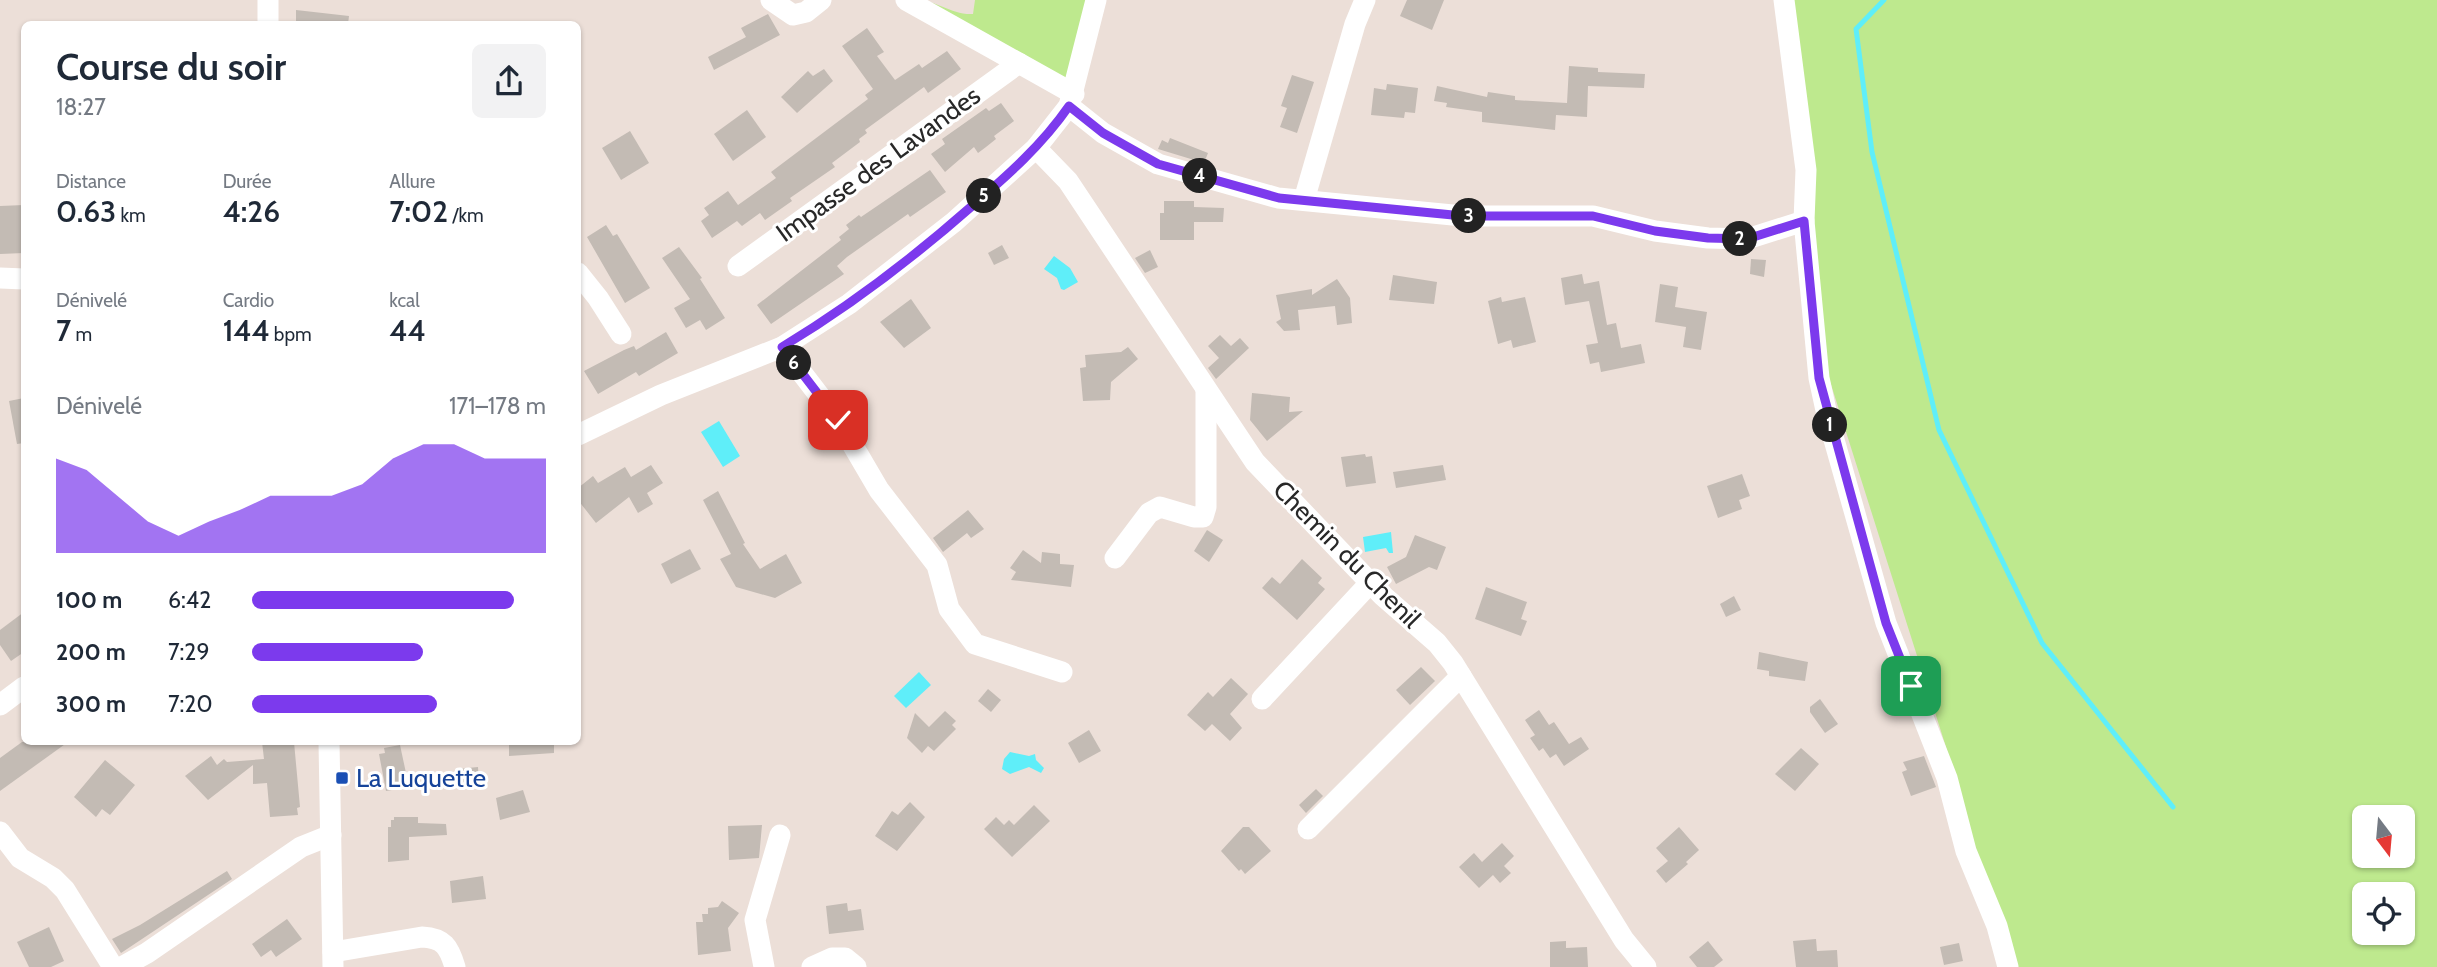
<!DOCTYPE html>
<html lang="fr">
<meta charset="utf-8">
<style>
:root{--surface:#fff;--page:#f2f2f3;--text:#1f2937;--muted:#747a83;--accent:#7c3aed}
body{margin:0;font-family:Cabin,sans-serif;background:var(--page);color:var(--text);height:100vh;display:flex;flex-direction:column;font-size:26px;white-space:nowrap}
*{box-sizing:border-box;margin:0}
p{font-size:23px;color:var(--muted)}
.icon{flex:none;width:38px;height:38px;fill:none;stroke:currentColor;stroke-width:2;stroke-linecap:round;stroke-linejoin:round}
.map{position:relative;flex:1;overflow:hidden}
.details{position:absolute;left:21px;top:21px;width:560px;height:724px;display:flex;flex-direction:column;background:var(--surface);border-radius:10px;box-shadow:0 2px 5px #0004}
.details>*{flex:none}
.needle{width:46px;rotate:164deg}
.controls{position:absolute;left:2352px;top:805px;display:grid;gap:14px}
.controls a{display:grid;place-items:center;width:63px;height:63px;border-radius:10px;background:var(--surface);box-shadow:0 2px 5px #0004;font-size:35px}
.pin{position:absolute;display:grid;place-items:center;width:60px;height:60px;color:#fff;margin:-30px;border-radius:14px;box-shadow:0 4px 10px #0006}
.km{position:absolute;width:35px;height:35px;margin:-18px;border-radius:50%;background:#222;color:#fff;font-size:19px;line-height:35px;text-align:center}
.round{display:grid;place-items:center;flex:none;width:74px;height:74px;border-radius:10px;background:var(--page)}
.summary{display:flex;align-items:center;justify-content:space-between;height:119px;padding:0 35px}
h1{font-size:38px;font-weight:600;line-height:52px}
.stats{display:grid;grid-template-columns:repeat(3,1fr);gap:10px;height:119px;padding:7px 35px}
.stats div{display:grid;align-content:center}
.stats b{font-size:30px;font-weight:600}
.stats small{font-size:19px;font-weight:400}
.stats p{font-size:19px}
.chart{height:196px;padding:14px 35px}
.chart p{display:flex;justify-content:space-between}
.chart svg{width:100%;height:126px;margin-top:7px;fill:var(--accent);opacity:.7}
ul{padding:0 35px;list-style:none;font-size:23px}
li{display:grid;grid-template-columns:112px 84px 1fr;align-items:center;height:52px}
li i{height:18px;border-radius:9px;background:var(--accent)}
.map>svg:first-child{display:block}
.green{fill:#bee98e;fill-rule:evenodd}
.water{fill:#5feef9}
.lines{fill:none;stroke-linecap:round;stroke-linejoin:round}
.stream{stroke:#5feef9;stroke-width:5}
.building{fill:#c3bbb4}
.minor{stroke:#fff;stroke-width:21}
.route-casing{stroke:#fff;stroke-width:14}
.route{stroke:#7c3aed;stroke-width:9}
.transit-dot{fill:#1a4fb4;stroke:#fff;stroke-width:2.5}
.labels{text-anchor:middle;stroke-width:6;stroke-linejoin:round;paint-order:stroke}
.street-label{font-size:26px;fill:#282828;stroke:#fff}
.transit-label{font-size:26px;fill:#164399;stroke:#fff;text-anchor:start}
</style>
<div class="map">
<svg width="2437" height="967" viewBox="0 0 2437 967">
<rect width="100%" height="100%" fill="#ecdfd8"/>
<g class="green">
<path d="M 915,0 C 938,0 950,15 973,14 L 975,0 L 1088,0 L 1068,80 Z"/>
<path d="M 1788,0 L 2437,0 L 2437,967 L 2009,967 L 1952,766 L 1827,372 ZM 2364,817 L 2403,817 L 2403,856 L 2364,856 ZM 2364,894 L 2403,894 L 2403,933 L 2364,933 Z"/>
</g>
<g class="water">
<path d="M 1054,256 L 1070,268 L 1078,282 L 1064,290 L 1061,289 L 1057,278 L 1044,269 Z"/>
<path d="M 719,421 L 740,456 L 723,467 L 701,432 Z"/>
<path d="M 1391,532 L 1393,553 L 1389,553 L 1386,548 L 1365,552 L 1363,537 Z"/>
<path d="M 919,672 L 931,685 L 906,708 L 894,696 Z"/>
<path d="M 1010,752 L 1029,756 L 1035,754 L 1036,760 L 1044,768 L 1041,773 L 1029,767 L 1010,774 L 1002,769 L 1004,759 Z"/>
</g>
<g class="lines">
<path class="stream" d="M 1884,0 L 1856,29 L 1872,152 L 1939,430 L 2042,643 L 2173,807"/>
</g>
<g class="building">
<path d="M 1407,0 L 1444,0 L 1432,30 L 1400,16 Z"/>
<path d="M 296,10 L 349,16 L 348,24 L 296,24 Z"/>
<path d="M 768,14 L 780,35 L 714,70 L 708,57 L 746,37 L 741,28 Z"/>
<path d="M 867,28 L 884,52 L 877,56 L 895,80 L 919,64 L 922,68 L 947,51 L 961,69 L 928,93 L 924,87 L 865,130 L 867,133 L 859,139 L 860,142 L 832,163 L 835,167 L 790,198 L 792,201 L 765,220 L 760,213 L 742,226 L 737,221 L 712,238 L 701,221 L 709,215 L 704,208 L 728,191 L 738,205 L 776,178 L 771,172 L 868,99 L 865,95 L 873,89 L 842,46 Z"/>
<path d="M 1569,66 L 1598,68 L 1598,72 L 1645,74 L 1644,88 L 1588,86 L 1587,117 L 1556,115 L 1555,130 L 1482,122 L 1482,112 L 1446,107 L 1447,103 L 1434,101 L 1437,86 L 1487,97 L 1488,92 L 1515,96 L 1515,100 L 1567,103 Z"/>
<path d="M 824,69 L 833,81 L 797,113 L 781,97 L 808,71 L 813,76 Z"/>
<path d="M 1292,75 L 1314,82 L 1297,133 L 1280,127 L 1287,108 L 1281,106 Z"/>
<path d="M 1387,84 L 1418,88 L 1415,113 L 1405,112 L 1404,118 L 1371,115 L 1374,88 L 1386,90 Z"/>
<path d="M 1001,103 L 1014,121 L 994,136 L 996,139 L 986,147 L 978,153 L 974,147 L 945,172 L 931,154 L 945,144 L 942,139 L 986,108 L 989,111 Z"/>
<path d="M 747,110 L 766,137 L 733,161 L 714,134 Z"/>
<path d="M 630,131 L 649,163 L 621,180 L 602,148 Z"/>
<path d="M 1170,138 L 1208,153 L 1204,163 L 1158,149 L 1162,140 L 1168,143 Z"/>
<path d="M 930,170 L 946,192 L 910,217 L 908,214 L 847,257 L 837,266 L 844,274 L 771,324 L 757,305 L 841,240 L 839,237 L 849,229 L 846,225 L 859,215 L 861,217 Z"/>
<path d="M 1164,201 L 1194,201 L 1194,207 L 1224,208 L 1223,222 L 1194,222 L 1194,240 L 1160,240 L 1160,213 L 1164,213 Z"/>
<path d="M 24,205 L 24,253 L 0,254 L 0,206 Z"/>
<path d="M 606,225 L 613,236 L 617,234 L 650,288 L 625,303 L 587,237 Z"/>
<path d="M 1002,245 L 1009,258 L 994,265 L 988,253 Z"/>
<path d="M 679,247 L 702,278 L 700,279 L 725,318 L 706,330 L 700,320 L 686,328 L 674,308 L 690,299 L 662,258 Z"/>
<path d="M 1150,250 L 1158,267 L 1145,273 L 1135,258 Z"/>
<path d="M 1751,259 L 1766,260 L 1764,277 L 1750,274 Z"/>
<path d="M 1582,274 L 1584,284 L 1599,281 L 1607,325 L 1616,323 L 1621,348 L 1641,344 L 1645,363 L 1601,372 L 1599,362 L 1590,364 L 1586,345 L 1598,343 L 1589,301 L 1565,305 L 1561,278 Z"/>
<path d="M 1393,275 L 1437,282 L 1434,304 L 1389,300 Z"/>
<path d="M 1337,279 L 1350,298 L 1352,323 L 1337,325 L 1335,306 L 1298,310 L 1300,330 L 1284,331 L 1276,322 L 1281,319 L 1276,295 L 1312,289 L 1312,295 Z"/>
<path d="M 1660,284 L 1678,287 L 1675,307 L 1707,312 L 1701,350 L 1683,347 L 1686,327 L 1655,322 Z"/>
<path d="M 1501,297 L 1502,302 L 1525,297 L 1536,342 L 1513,348 L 1511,340 L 1498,344 L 1488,301 Z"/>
<path d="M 911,299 L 931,328 L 904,348 L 880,322 Z"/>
<path d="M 666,332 L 678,353 L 639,376 L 636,372 L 598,394 L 584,371 L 624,350 L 634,346 L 636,350 Z"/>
<path d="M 1220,335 L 1231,346 L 1240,338 L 1249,348 L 1216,379 L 1208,368 L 1219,358 L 1208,346 Z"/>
<path d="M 1128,347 L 1138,359 L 1111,382 L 1110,400 L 1083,401 L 1080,368 L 1086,367 L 1085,355 L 1121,352 Z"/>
<path d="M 1252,393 L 1290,397 L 1289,412 L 1303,411 L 1267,441 L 1250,420 Z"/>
<path d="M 24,398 L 24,443 L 17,444 L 9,401 Z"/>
<path d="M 1365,454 L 1366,457 L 1372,456 L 1376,483 L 1346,487 L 1341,457 Z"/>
<path d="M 651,465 L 663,483 L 647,493 L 653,504 L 638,513 L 629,497 L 596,523 L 578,500 L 578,488 L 593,476 L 598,483 L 625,467 L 631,477 Z"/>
<path d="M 1443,465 L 1446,480 L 1396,488 L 1393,472 Z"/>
<path d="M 1742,474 L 1750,496 L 1739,500 L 1742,509 L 1718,518 L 1707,486 Z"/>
<path d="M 718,491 L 745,543 L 743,544 L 760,569 L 786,554 L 802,583 L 775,598 L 736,587 L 720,559 L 731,554 L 703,500 Z"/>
<path d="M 968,510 L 984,529 L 971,538 L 967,533 L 943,552 L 933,538 Z"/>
<path d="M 1207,530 L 1223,540 L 1209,562 L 1194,551 Z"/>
<path d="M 1415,535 L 1446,547 L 1437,570 L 1429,567 L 1396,584 L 1387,567 L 1406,557 Z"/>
<path d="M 690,549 L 701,569 L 671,584 L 661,564 Z"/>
<path d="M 1023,550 L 1041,563 L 1042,552 L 1060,554 L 1060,564 L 1074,565 L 1071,587 L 1011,580 L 1016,572 L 1010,568 Z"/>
<path d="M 1302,559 L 1322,578 L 1318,583 L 1325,589 L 1297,620 L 1262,588 L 1272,577 L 1280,584 Z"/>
<path d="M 1486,587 L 1527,602 L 1521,619 L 1527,621 L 1521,636 L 1475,619 Z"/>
<path d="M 1734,596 L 1741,610 L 1726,617 L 1720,604 Z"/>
<path d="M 24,612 L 24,652 L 11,661 L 0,645 L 0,630 Z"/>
<path d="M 1759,652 L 1808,662 L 1805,681 L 1769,676 L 1769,671 L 1757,669 Z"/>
<path d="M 1421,667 L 1435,681 L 1410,705 L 1396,690 Z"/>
<path d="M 1231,678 L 1248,694 L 1230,714 L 1242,728 L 1230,741 L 1212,724 L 1205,731 L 1187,715 L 1208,692 L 1213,697 Z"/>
<path d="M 988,689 L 1001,700 L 991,712 L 978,701 Z"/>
<path d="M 1820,699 L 1838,724 L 1825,733 L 1810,712 L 1810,707 Z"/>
<path d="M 1539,710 L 1549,725 L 1554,722 L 1569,744 L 1581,737 L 1589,749 L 1564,766 L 1556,754 L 1550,758 L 1543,748 L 1539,751 L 1530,738 L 1535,735 L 1525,720 Z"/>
<path d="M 945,711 L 956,721 L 952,725 L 956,729 L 934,751 L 928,746 L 922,753 L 907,738 L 915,713 L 929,727 Z"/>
<path d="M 1089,730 L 1101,751 L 1079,763 L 1068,743 Z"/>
<path d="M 22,742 L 68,742 L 0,791 L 0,758 Z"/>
<path d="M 262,742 L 294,742 L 300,807 L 297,808 L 298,815 L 270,817 L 267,783 L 253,784 L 253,765 L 208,800 L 185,776 L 211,756 L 217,765 L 224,759 L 227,762 L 264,759 Z"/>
<path d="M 509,742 L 554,742 L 554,753 L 509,756 Z"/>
<path d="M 400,745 L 409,787 L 386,791 L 379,754 L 385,753 L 384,748 Z"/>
<path d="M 1801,748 L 1819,764 L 1795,791 L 1775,774 Z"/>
<path d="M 1924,756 L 1936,787 L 1911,796 L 1902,772 L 1907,770 L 1903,762 Z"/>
<path d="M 105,760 L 135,785 L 110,815 L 102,809 L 96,817 L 74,797 Z"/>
<path d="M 478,767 L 479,784 L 460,785 L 458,769 Z"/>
<path d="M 1316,789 L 1323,796 L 1306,813 L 1299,805 Z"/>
<path d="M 523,790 L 530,812 L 500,820 L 496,798 Z"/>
<path d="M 910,802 L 925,817 L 897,851 L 875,836 L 892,811 L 898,815 Z"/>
<path d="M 1034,805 L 1050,821 L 1012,857 L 984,829 L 996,817 L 1004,825 L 1009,820 L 1014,825 Z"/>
<path d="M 394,817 L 418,817 L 418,823 L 446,824 L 447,835 L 409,837 L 409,860 L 388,862 L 388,827 L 391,827 L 391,820 L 394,820 Z"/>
<path d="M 762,825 L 759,858 L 729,860 L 728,826 Z"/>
<path d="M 1243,827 L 1249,827 L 1271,851 L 1245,874 L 1241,869 L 1239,871 L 1221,851 Z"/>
<path d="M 1679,827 L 1699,850 L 1686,862 L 1688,864 L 1666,883 L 1656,871 L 1668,861 L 1656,848 Z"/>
<path d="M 1502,843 L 1514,856 L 1504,866 L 1511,873 L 1500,883 L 1493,875 L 1479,888 L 1459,867 L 1474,853 L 1482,862 Z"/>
<path d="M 227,871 L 232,879 L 121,953 L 112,939 L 140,925 Z"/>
<path d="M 483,876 L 486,899 L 452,903 L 450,881 Z"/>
<path d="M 722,901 L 739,913 L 728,928 L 731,951 L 698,955 L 696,922 L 703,922 L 702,914 L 708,914 L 708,908 L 718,907 Z"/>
<path d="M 847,903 L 848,911 L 861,909 L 864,930 L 829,934 L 826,906 Z"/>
<path d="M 287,919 L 302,939 L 276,957 L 271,950 L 261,957 L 252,944 Z"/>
<path d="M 49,927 L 64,961 L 51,967 L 29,967 L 17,942 Z"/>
<path d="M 1816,939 L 1817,951 L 1837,950 L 1838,967 L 1796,967 L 1793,941 Z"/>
<path d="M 1566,941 L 1566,948 L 1587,947 L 1588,967 L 1550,967 L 1550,942 Z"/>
<path d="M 1708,941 L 1723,960 L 1714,967 L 1697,967 L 1689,957 Z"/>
<path d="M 1959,943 L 1963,961 L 1944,965 L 1940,947 Z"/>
</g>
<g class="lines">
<g class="minor">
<path d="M 771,0 L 793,15 L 806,12 L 821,0"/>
<path d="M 906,0 L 1074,94"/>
<path d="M 1784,0 L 1806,170 L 1804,221 L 1819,378 L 1827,415 L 1886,623 L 1947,778 L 1966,851 L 1997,926 L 2008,967"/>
<path d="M 268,24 L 268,0"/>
<path d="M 1069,106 L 1103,133 L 1158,164 L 1278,198 L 1463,216 L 1593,216 L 1655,231 L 1708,238 L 1747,239 L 1804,221"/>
<path d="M 1036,148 L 1068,181 L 1255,462 L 1382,595 L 1437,643 L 1453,663 L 1624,940 L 1646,967"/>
<path d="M 1304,200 L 1355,24 L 1365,0"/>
<path d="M 738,266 L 1019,63"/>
<path d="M 578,273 L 598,298 L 621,334"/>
<path d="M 0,278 L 24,279"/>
<path d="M 782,347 L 838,420 L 879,490 L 937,565 L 949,609 L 975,644 L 1062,672"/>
<path d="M 578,435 L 661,395 L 782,347 L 849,304 L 954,222 L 1036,148 L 1069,106 L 1096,0"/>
<path d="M 1115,558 L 1149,513 L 1160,507 L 1194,517 L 1203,517 L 1206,507 L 1206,390"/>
<path d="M 1262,699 L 1370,583"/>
<path d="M 0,705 L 24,687"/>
<path d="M 329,742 L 333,967"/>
<path d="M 1308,829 L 1461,676"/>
<path d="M 0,832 L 20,858 L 53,878 L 65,890 L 113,967"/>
<path d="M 333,952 L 422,937 C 444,938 449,947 455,967"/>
<path d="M 122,967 L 147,953 L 301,847 L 331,835"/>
<path d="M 764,967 L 755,920 L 780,835"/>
<path d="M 812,967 L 832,958 L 845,958 L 856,967"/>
</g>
</g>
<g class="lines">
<defs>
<path id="route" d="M 838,420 L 782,347 C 850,306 913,258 972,206 C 1008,175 1042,145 1069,106 L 1103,133 L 1158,164 L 1279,198 L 1463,216 L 1593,216 L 1655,231 L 1708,238 L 1747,239 L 1804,221 L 1819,378 L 1886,623 L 1911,686"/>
</defs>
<use href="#route" class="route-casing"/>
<use href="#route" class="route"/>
</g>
<rect class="transit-dot" x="335" y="771" width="14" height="14" rx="3.5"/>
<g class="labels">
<g class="street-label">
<text transform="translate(878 164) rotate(-36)" y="9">Impasse des Lavandes</text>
<text transform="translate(1347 554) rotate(45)" y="9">Chemin du Chenil</text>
</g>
<g class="transit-label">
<text x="356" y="787">La Luquette</text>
</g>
</g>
</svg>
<div class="controls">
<a><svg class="needle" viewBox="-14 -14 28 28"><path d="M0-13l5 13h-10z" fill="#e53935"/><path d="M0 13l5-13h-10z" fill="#747a83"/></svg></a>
<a><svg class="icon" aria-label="locate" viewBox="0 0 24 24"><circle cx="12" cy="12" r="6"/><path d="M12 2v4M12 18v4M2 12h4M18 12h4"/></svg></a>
</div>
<div class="pin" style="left:1911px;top:686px;background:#1e9e55"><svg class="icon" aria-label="arrive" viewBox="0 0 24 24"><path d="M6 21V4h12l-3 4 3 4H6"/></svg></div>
<div class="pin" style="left:838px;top:420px;background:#d93025"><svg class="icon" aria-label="check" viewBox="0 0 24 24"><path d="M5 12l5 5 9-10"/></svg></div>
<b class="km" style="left:1830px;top:425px">1</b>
<b class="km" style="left:1740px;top:239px">2</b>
<b class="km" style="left:1469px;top:216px">3</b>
<b class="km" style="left:1200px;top:176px">4</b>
<b class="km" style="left:984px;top:196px">5</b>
<b class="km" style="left:794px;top:363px">6</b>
<section class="details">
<div class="summary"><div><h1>Course du soir</h1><p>18:27</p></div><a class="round"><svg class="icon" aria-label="share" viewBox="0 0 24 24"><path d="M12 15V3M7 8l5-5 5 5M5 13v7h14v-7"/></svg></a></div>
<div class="stats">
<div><p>Distance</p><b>0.63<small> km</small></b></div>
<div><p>Durée</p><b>4:26</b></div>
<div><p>Allure</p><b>7:02<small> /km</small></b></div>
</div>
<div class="stats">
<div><p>Dénivelé</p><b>7<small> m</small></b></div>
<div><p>Cardio</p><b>144<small> bpm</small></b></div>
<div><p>kcal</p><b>44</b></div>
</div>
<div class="chart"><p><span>Dénivelé</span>171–178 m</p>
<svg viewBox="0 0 160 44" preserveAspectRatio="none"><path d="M0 44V11L10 15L20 24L30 33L40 38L50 33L60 29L70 24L80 24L90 24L100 20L110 11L120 6L130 6L140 11L150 11L160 11V44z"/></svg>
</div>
<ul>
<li><b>100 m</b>6:42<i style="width:89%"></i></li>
<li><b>200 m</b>7:29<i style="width:58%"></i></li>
<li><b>300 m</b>7:20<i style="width:63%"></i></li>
</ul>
</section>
</div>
